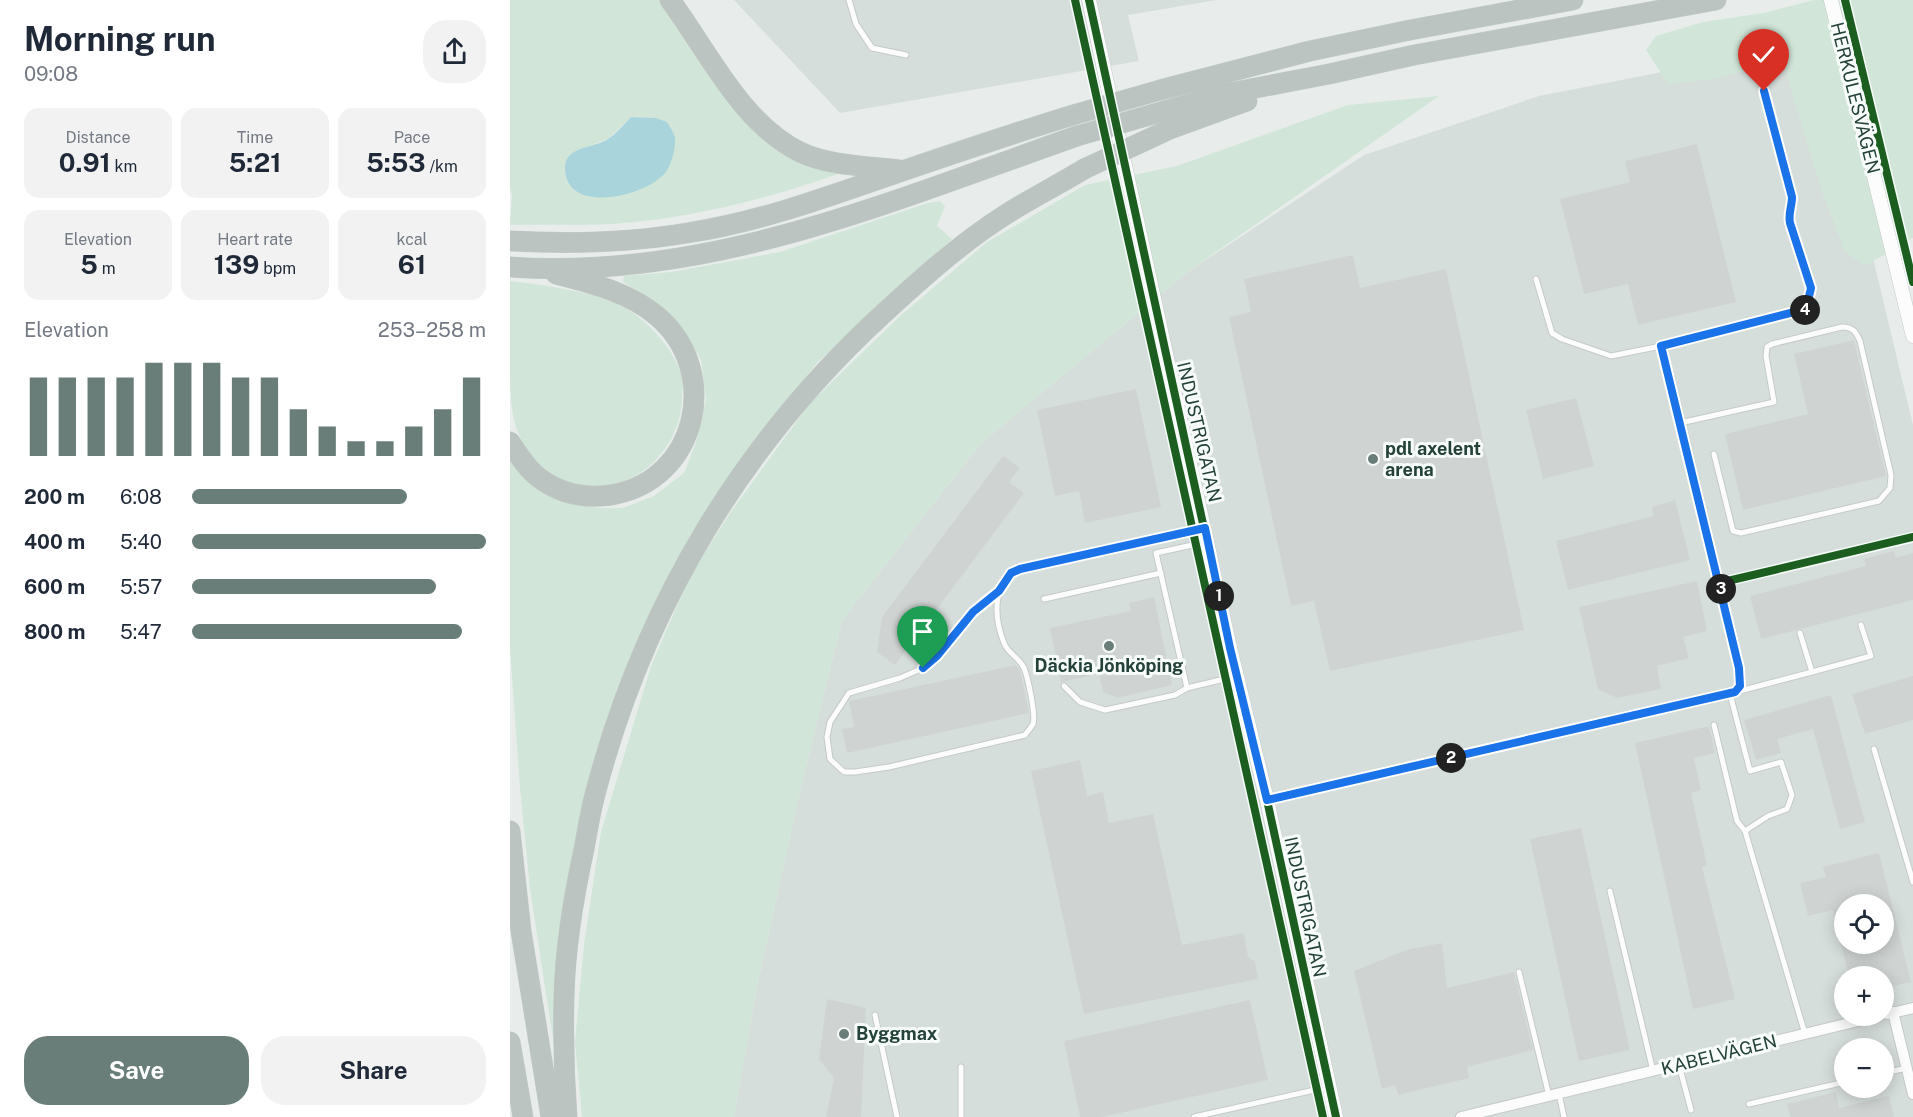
<!DOCTYPE html>
<meta charset="utf-8">
<style>
:root{--surface:#fff;--page:#f2f2f3;--text:#1f2937;--muted:#747a83;--accent:#697e78}
body{margin:0;font-family:"Public Sans",sans-serif;background:var(--page);color:var(--text);height:100vh;display:flex;flex-direction:column;font-size:22px;white-space:nowrap}
*{box-sizing:border-box;margin:0}
p{font-size:20px;color:var(--muted)}
.icon{flex:none;width:33px;height:33px;fill:none;stroke:currentColor;stroke-width:2;stroke-linecap:round;stroke-linejoin:round}
.map{position:relative;flex:1;overflow:hidden}
.sheet{display:flex;flex-direction:column;background:var(--surface);width:510px}
.sheet>*{flex:none}
.buttons{position:absolute;left:1324px;top:894px;display:grid;gap:12px}
.buttons a{display:grid;place-items:center;width:60px;height:60px;border-radius:50%;background:var(--surface);box-shadow:0 3px 15px #0003;font-size:30px}
.pin{position:absolute;display:grid;place-items:center;width:51px;height:51px;color:#fff;margin:-62px -26px;border-radius:50% 50% 50% 0;rotate:-45deg;box-shadow:0 0 6px #0007}
.pin .icon{rotate:45deg}
.km{position:absolute;width:30px;height:30px;margin:-15px;border-radius:50%;background:#222;color:#fff;font-size:16px;line-height:30px;text-align:center}
.round{display:grid;place-items:center;flex:none;width:63px;height:63px;border-radius:24px;background:var(--page)}
.head{display:flex;align-items:center;justify-content:space-between;height:102px;padding:0 24px}
h1{font-size:33px;font-weight:700;line-height:45px}
.stats{display:grid;grid-template-columns:repeat(3,1fr);gap:9px;height:102px;padding:6px 24px}
.stats div{display:grid;align-content:center;border-radius:15px;background:var(--page);text-align:center}
.stats b{font-size:26px;font-weight:700}
.stats small{font-size:16px;font-weight:400}
.stats p{font-size:16px}
.chart{height:168px;padding:12px 24px}
.chart p{display:flex;justify-content:space-between}
.chart svg{width:100%;height:108px;margin-top:6px;stroke:var(--accent);stroke-width:6}
.primary-button{display:flex;gap:12px;margin-top:auto;padding:12px 24px}
.primary-button a{flex:1;height:69px;border-radius:24px;background:var(--accent);color:#fff;font-size:24px;font-weight:700;line-height:69px;text-align:center}
.primary-button a+a{background:var(--page);color:var(--text)}
ul{padding:0 24px;list-style:none;font-size:20px}
li{display:grid;grid-template-columns:96px 72px 1fr;align-items:center;height:45px}
li i{height:15px;border-radius:8px;background:var(--accent)}
main{display:flex;flex:1;min-height:0}
.map>svg:first-child{display:block}
.built{fill:#d6dedb;fill-rule:evenodd}
.green{fill:#d1e6d8;fill-rule:evenodd}
.water{fill:#a9d4db}
.building{fill:#cfd4d2}
.lines{fill:none;stroke-linecap:round;stroke-linejoin:round}
.service-casing{stroke:#c5cac8;stroke-width:7}
.minor-casing{stroke:#c5cac8;stroke-width:12}
.tertiary-casing{stroke:#c5cac8;stroke-width:15}
.motorway-casing{stroke:#c3ccc9;stroke-width:21}
.service{stroke:#fcfcfc;stroke-width:5}
.minor{stroke:#fcfcfc;stroke-width:10}
.tertiary{stroke:#fcfcfc;stroke-width:14}
.motorway{stroke:#bcc4c2;stroke-width:20}
.motorway-bridge-casing{stroke:#c3ccc9;stroke-width:21;stroke-linecap:butt}
.motorway-bridge{stroke:#bcc4c2;stroke-width:20}
.cycleway-casing{stroke:#f7fbf9;stroke-width:11}
.cycleway{stroke:#1b5e20;stroke-width:8}
.route-casing{stroke:#fff;stroke-width:12}
.route{stroke:#1a73e8;stroke-width:8}
.poi-dot{fill:#697e78;stroke:#f7fbf9;stroke-width:2}
.labels{text-anchor:middle;stroke-width:6;stroke-linejoin:round;paint-order:stroke}
.street-label{font-size:18px;fill:#24423a;stroke:#f7fbf9}
.poi-label{font-size:18px;font-weight:bold;fill:#24423a;stroke:#f7fbf9;text-anchor:start}
</style>
<main>
<section class="sheet">
<div class="head"><div><h1>Morning run</h1><p>09:08</p></div><a class="round"><svg class="icon" aria-label="share" viewBox="0 0 24 24"><path d="M12 15V3M7 8l5-5 5 5M5 13v7h14v-7"/></svg></a></div>
<div class="stats">
<div><p>Distance</p><b>0.91<small> km</small></b></div>
<div><p>Time</p><b>5:21</b></div>
<div><p>Pace</p><b>5:53<small> /km</small></b></div>
</div>
<div class="stats">
<div><p>Elevation</p><b>5<small> m</small></b></div>
<div><p>Heart rate</p><b>139<small> bpm</small></b></div>
<div><p>kcal</p><b>61</b></div>
</div>
<div class="chart"><p><span>Elevation</span>253–258 m</p>
<svg viewBox="0 0 160 44" preserveAspectRatio="none"><path d="M5 44V12M15 44V12M25 44V12M35 44V12M45 44V6M55 44V6M65 44V6M75 44V12M85 44V12M95 44V25M105 44V32M115 44V38M125 44V38M135 44V32M145 44V25M155 44V12"/></svg>
</div>
<ul>
<li><b>200 m</b>6:08<i style="width:73%"></i></li>
<li><b>400 m</b>5:40<i style="width:100%"></i></li>
<li><b>600 m</b>5:57<i style="width:83%"></i></li>
<li><b>800 m</b>5:47<i style="width:92%"></i></li>
</ul>
<div class="primary-button"><a>Save</a><a>Share</a></div>
</section>
<div class="map">
<svg width="1403" height="1117" viewBox="0 0 1403 1117">
<rect width="100%" height="100%" fill="#e8edeb"/>
<g class="built">
<path d="M 224,0 L 707,0 L 618,15 L 629,61 L 330,113 Z"/>
<path d="M 1311,41 L 1403,425 L 1403,1117 L 224,1117 L 246,991 L 288,800 L 332,620 L 471,443 L 679,271 L 854,155 L 1029,96 ZM 1335,904 L 1374,904 L 1374,944 L 1335,944 ZM 1335,976 L 1374,976 L 1374,1016 L 1335,1016 ZM 1335,1048 L 1374,1048 L 1374,1088 L 1335,1088 Z"/>
</g>
<g class="green">
<path d="M 0,0 L 149,0 L 178,37 L 217,97 L 331,173 C 258,199 179,219 102,224 C 68,226 34,224 0,225 L 2,196 L 0,187 ZM 121,117 L 146,118 L 66,192 L 57,182 L 55,171 L 66,151 L 98,139 Z"/>
<path d="M 1304,0 L 1403,0 L 1403,238 L 1355,266 L 1335,251 L 1313,195 L 1282,93 L 1274,62 L 1202,79 L 1158,84 L 1136,50 L 1146,36 L 1193,22 L 1253,13 Z"/>
<path d="M 929,96 L 679,271 L 471,443 L 332,620 L 288,800 L 246,991 L 224,1117 L 72,1117 L 65,1042 L 74,944 L 91,832 L 141,666 L 179,578 L 220,513 L 300,403 L 390,316 L 477,242 L 575,185 L 667,166 L 838,105 Z"/>
<path d="M 430,201 L 435,206 L 427,226 L 442,239 L 388,286 L 307,363 L 248,437 L 214,485 L 156,581 L 108,692 L 45,1052 L 20,889 L 10,788 L 0,647 L 0,457 L 8,472 L 23,485 L 51,501 L 88,508 L 113,508 L 144,496 L 174,473 L 186,442 L 196,399 L 191,360 L 172,327 L 144,300 L 113,282 L 114,276 L 161,272 L 270,252 L 418,203 Z"/>
<path d="M 0,281 C 34,285 90,292 119,310 C 141,325 164,350 172,376 C 174,383 172,392 172,399 C 170,455 115,502 59,482 C 33,473 17,456 7,430 C 0,409 0,385 0,363 C 0,336 0,308 0,281 Z"/>
</g>
<path class="water" d="M 121,117 L 146,118 L 157,122 C 160,127 164,133 165,138 C 166,148 161,166 155,173 C 137,195 66,213 56,177 C 55,172 54,164 57,159 C 65,146 86,147 98,139 C 106,134 114,124 121,117 Z"/>
<g class="building">
<path d="M 1187,144 L 1226,302 L 1128,325 L 1118,284 L 1074,294 L 1050,199 L 1120,182 L 1115,161 Z"/>
<path d="M 843,255 L 850,288 L 936,269 L 1014,630 L 820,671 L 804,601 L 781,606 L 719,317 L 741,312 L 734,279 Z"/>
<path d="M 1344,340 L 1376,476 L 1233,510 L 1215,434 L 1298,414 L 1284,354 Z"/>
<path d="M 626,389 L 651,507 L 575,523 L 569,491 L 545,496 L 527,410 Z"/>
<path d="M 1066,398 L 1084,466 L 1033,479 L 1016,410 Z"/>
<path d="M 493,456 L 510,468 L 499,482 L 514,493 L 385,665 L 367,652 L 372,617 Z"/>
<path d="M 1165,500 L 1180,560 L 1058,590 L 1046,541 L 1144,516 L 1142,507 Z"/>
<path d="M 1384,551 L 1386,558 L 1403,553 L 1403,600 L 1251,639 L 1240,596 L 1356,566 L 1354,559 Z"/>
<path d="M 1187,581 L 1197,631 L 1173,637 L 1179,658 L 1147,666 L 1151,689 L 1107,698 L 1088,689 L 1069,607 Z"/>
<path d="M 644,597 L 662,685 L 607,698 L 593,692 L 589,674 L 551,682 L 540,628 L 621,611 L 619,603 Z"/>
<path d="M 506,665 L 510,670 L 519,713 L 337,753 L 332,729 L 344,727 L 339,701 Z"/>
<path d="M 1403,676 L 1403,720 L 1355,734 L 1342,694 Z"/>
<path d="M 1321,695 L 1355,822 L 1330,829 L 1303,729 L 1267,739 L 1271,753 L 1246,760 L 1234,720 Z"/>
<path d="M 1199,726 L 1205,753 L 1184,758 L 1191,790 L 1181,793 L 1197,865 L 1192,867 L 1225,999 L 1183,1009 L 1125,743 Z"/>
<path d="M 570,760 L 577,796 L 593,792 L 599,823 L 643,814 L 672,945 L 734,933 L 738,957 L 745,962 L 748,979 L 574,1014 L 521,771 Z"/>
<path d="M 1071,828 L 1120,1050 L 1069,1061 L 1020,839 Z"/>
<path d="M 1369,853 L 1401,982 L 1374,988 L 1374,976 L 1339,976 L 1331,944 L 1374,944 L 1374,904 L 1335,904 L 1335,943 L 1331,943 L 1323,910 L 1298,916 L 1290,883 L 1316,877 L 1313,867 Z"/>
<path d="M 932,943 L 937,988 L 1004,972 L 1023,1050 L 957,1067 L 959,1078 L 888,1095 L 885,1085 L 872,1089 L 844,971 L 896,950 Z"/>
<path d="M 317,999 L 356,1008 L 351,1117 L 316,1117 L 324,1078 L 309,1059 Z"/>
<path d="M 740,1000 L 758,1080 L 592,1117 L 570,1117 L 554,1041 Z"/>
<path d="M 1326,1092 L 1329,1108 L 1379,1096 L 1384,1117 L 1281,1117 L 1277,1104 Z"/>
</g>
<g class="lines">
<defs>
<g id="service">
<path d="M 339,0 L 346,24 L 362,48 L 396,55"/>
<path d="M 1026,279 L 1042,333 L 1052,339 L 1101,356 L 1151,346"/>
<path d="M 1159,377 L 1151,346 L 1296,309 L 1301,288 L 1278,215 L 1282,209 L 1282,197 L 1254,91"/>
<path d="M 1170,423 L 1264,402 L 1256,356 L 1257,347 L 1262,344 L 1332,327 C 1343,327 1346,332 1350,341 L 1381,475 L 1380,488 L 1369,501 L 1231,533 L 1223,531 L 1204,454"/>
<path d="M 696,542 L 646,553 L 677,688 L 727,676"/>
<path d="M 489,591 L 463,612 L 427,656 L 413,668 L 390,678 L 339,693 L 320,722 L 317,737 L 320,759 L 334,772 L 345,772 L 379,767 L 515,735 C 517,732 521,728 523,724 C 526,715 518,678 514,668 C 510,658 498,654 494,643 C 484,618 481,581 510,569 L 694,529"/>
<path d="M 534,599 L 651,573"/>
<path d="M 1302,672 L 1361,656 L 1351,625"/>
<path d="M 554,686 L 570,702 L 595,710 L 665,695 L 677,688"/>
<path d="M 1226,692 L 1302,672 L 1290,633"/>
<path d="M 1220,694 L 1240,771 L 1271,762 L 1282,795 L 1277,809 L 1258,816 L 1235,831 L 1295,1034"/>
<path d="M 1204,725 L 1227,821 L 1235,831"/>
<path d="M 1364,749 L 1403,882"/>
<path d="M 1100,891 L 1143,1071"/>
<path d="M 1009,972 L 1039,1096"/>
<path d="M 365,1015 L 387,1117"/>
<path d="M 1169,1065 L 1181,1110"/>
<path d="M 451,1067 L 451,1117"/>
<path d="M 1374,1073 L 1397,1068"/>
<path d="M 1049,1094 L 1054,1117"/>
<path d="M 1239,1104 L 1335,1082"/>
<path d="M 684,1117 L 818,1087"/>
</g>
<g id="minor">
<path d="M 757,800 L 1225,692 L 1230,686 L 1229,668 L 1159,377"/>
<path d="M 1383,1012 L 1403,1094"/>
<path d="M 1377,1014 L 1403,1008"/>
<path d="M 951,1117 L 1369,1016"/>
</g>
<g id="tertiary">
<path d="M 579,0 L 720,648 L 757,800 L 826,1117"/>
<path d="M 1321,0 L 1403,336"/>
</g>
<g id="motorway">
<path d="M 160,0 C 198,51 231,123 290,152 C 319,166 358,166 389,170"/>
<path d="M 650,90 L 800,51 L 900,30 L 1063,0"/>
<path d="M 654,111 L 709,95 L 819,74 L 904,55 L 1206,0"/>
<path d="M 660,129 L 737,101"/>
<path d="M 0,241 C 59,244 118,243 177,233 C 243,223 306,201 369,179 C 433,157 498,135 563,115"/>
<path d="M 0,267 C 198,281 384,200 567,136"/>
<path d="M 0,442 C 8,454 16,468 28,477 C 50,494 74,499 101,495 C 188,481 212,371 147,316 C 119,292 80,283 46,274"/>
<path d="M 0,831 L 11,931 L 41,1117"/>
<path d="M 0,1042 L 13,1117"/>
<path d="M 57,1117 C 54,1077 53,1037 54,997 C 55,950 64,895 74,849 C 78,828 81,807 87,787 C 136,603 234,441 374,313 C 412,278 451,243 495,215 C 520,199 548,185 574,169"/>
</g>
</defs>
<use href="#service" class="service-casing"/>
<use href="#minor" class="minor-casing"/>
<use href="#tertiary" class="tertiary-casing"/>
<use href="#motorway" class="motorway-casing"/>
<use href="#service" class="service"/>
<use href="#minor" class="minor"/>
<use href="#tertiary" class="tertiary"/>
<use href="#motorway" class="motorway"/>
<defs>
<g id="motorway-bridge">
<path d="M 563,115 L 650,90"/>
<path d="M 567,136 L 654,111"/>
<path d="M 574,169 L 660,129"/>
</g>
</defs>
<use href="#motorway-bridge" class="motorway-bridge-casing"/>
<use href="#motorway-bridge" class="motorway-bridge"/>
<defs>
<g id="cycleway">
<path d="M 565,0 L 813,1117"/>
<path d="M 579,0 L 720,648 L 757,800 L 826,1117"/>
<path d="M 1335,0 L 1403,282"/>
<path d="M 1209,583 L 1403,537"/>
</g>
</defs>
<use href="#cycleway" class="cycleway-casing"/>
<use href="#cycleway" class="cycleway"/>
</g>
<g class="lines">
<defs>
<path id="route" d="M 413,668 L 427,656 L 463,612 L 489,591 L 501,573 L 510,569 L 695,528 L 720,648 L 757,800 L 1225,692 L 1230,686 L 1229,668 L 1151,346 L 1296,309 L 1301,288 L 1280,223 C 1278,214 1282,206 1282,197 L 1254,91"/>
</defs>
<use href="#route" class="route-casing"/>
<use href="#route" class="route"/>
</g>
<g class="poi-dot">
<circle cx="863" cy="459" r="6"/>
<circle cx="599" cy="646" r="6"/>
<circle cx="334" cy="1034" r="6"/>
</g>
<g class="labels">
<g class="street-label">
<text transform="translate(1345 98) rotate(76)" y="6">HERKULESVÄGEN</text>
<text transform="translate(689 432) rotate(77)" y="6">INDUSTRIGATAN</text>
<text transform="translate(795 907) rotate(78)" y="6">INDUSTRIGATAN</text>
<text transform="translate(1209 1055) rotate(-14)" y="6">KABELVÄGEN</text>
</g>
<g class="poi-label">
<text x="875" y="455">pdl axelent<tspan x="875" dy="21">arena</tspan></text>
<text x="599" y="672" text-anchor="middle">Däckia Jönköping</text>
<text x="346" y="1040">Byggmax</text>
</g>
</g>
</svg>
<div class="buttons">
<a><svg class="icon" aria-label="locate" viewBox="0 0 24 24"><circle cx="12" cy="12" r="6"/><path d="M12 2v4M12 18v4M2 12h4M18 12h4"/></svg></a>
<a>+</a>
<a>−</a>
</div>
<div class="pin" style="left:413px;top:668px;background:#1e9e55"><svg class="icon" aria-label="arrive" viewBox="0 0 24 24"><path d="M6 21V4h12l-3 4 3 4H6"/></svg></div>
<div class="pin" style="left:1254px;top:91px;background:#d93025"><svg class="icon" aria-label="check" viewBox="0 0 24 24"><path d="M5 12l5 5 9-10"/></svg></div>
<b class="km" style="left:709px;top:596px">1</b>
<b class="km" style="left:941px;top:758px">2</b>
<b class="km" style="left:1211px;top:589px">3</b>
<b class="km" style="left:1295px;top:310px">4</b>
</div>
</main>
